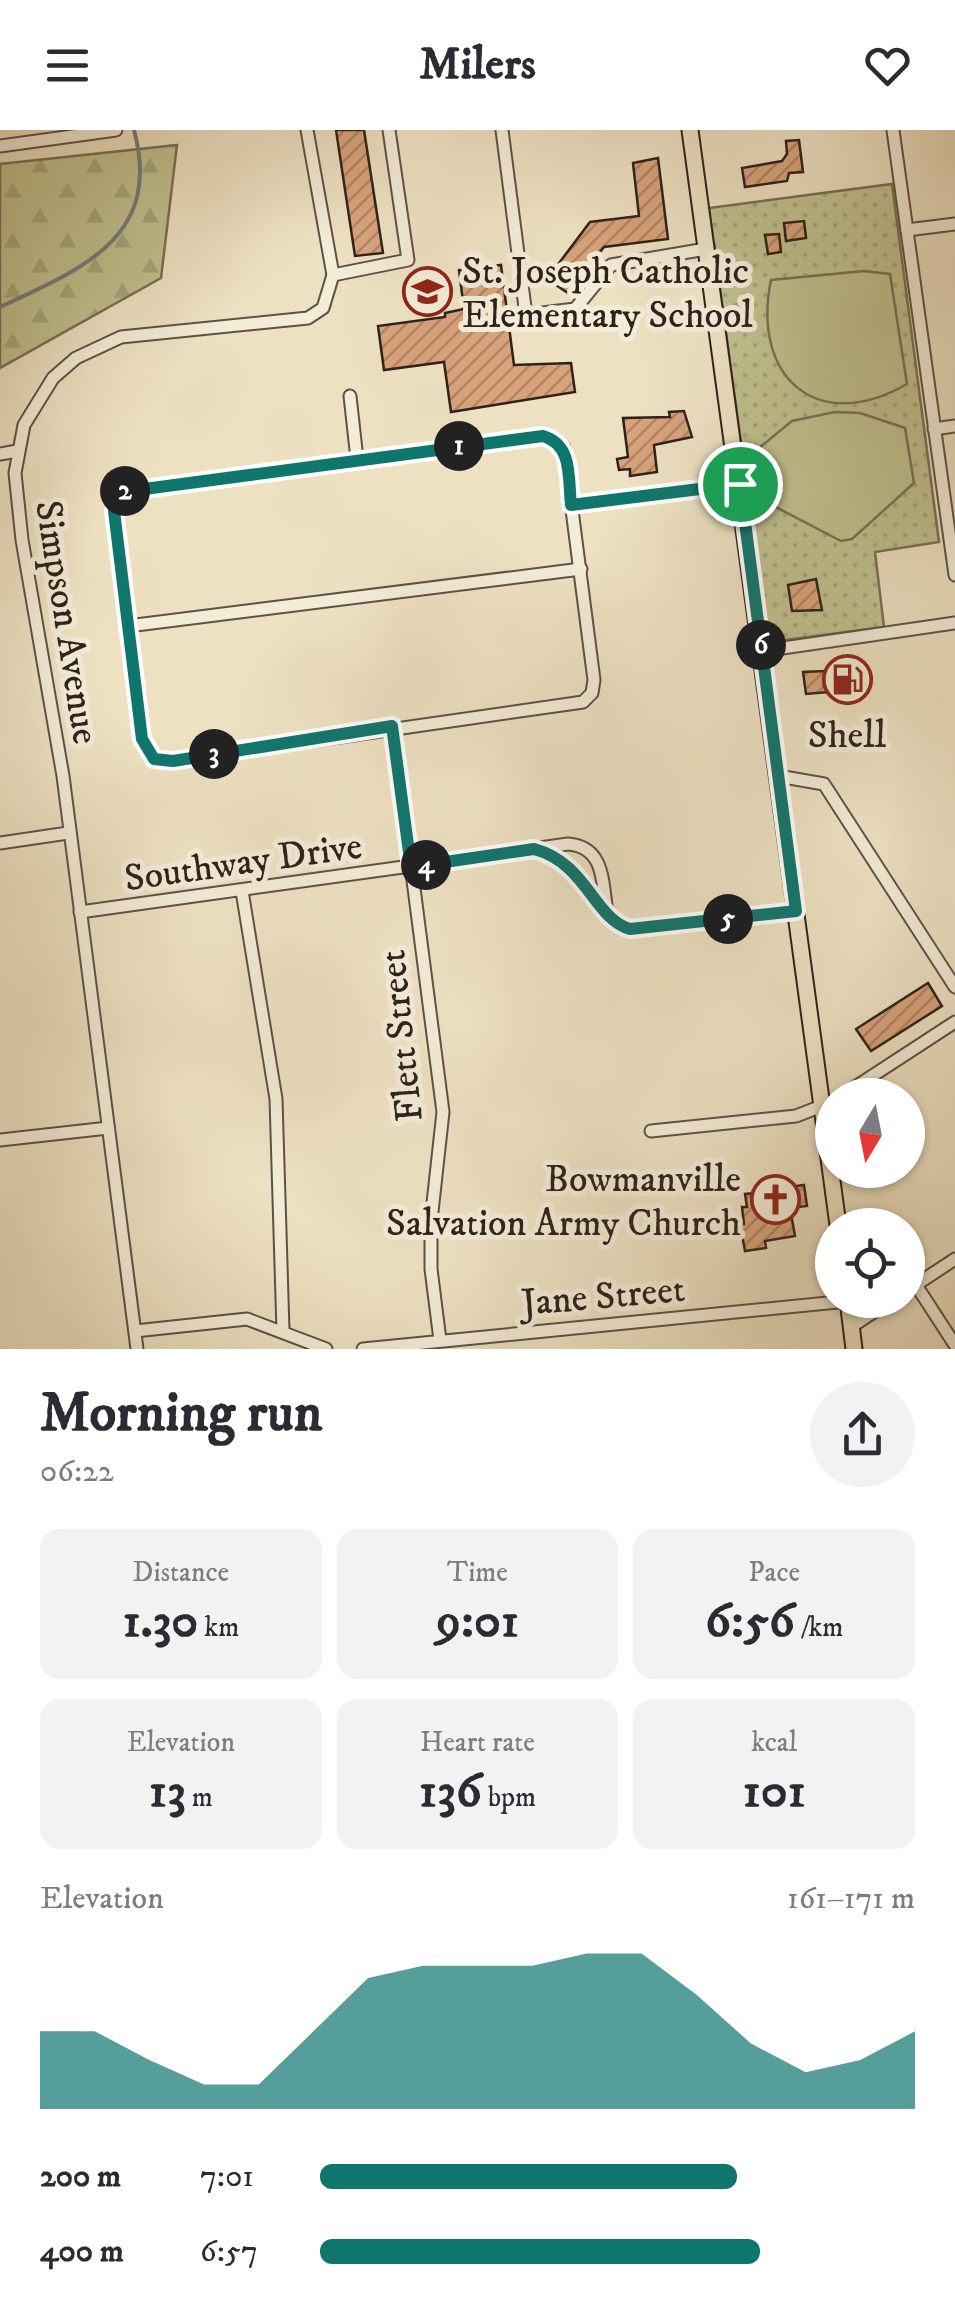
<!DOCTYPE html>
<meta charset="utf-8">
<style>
:root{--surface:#fff;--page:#f2f2f3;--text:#2b2b33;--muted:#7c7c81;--accent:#0f766e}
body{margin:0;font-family:"IM FELL DW Pica",serif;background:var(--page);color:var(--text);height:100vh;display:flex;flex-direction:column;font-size:38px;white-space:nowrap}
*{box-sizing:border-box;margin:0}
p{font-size:32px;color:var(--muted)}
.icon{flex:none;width:55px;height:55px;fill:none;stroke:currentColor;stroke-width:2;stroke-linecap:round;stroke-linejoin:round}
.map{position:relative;height:1219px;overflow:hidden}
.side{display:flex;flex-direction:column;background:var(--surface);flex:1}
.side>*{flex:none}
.needle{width:65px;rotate:190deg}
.fabs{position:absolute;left:815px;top:948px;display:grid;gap:20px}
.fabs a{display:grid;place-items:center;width:110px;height:110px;border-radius:50%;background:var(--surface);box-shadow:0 2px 8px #0004;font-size:50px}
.pin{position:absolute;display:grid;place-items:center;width:85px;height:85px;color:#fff;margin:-42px;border:5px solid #fff;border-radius:50%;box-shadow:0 2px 10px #0007}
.km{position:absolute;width:50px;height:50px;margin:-25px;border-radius:50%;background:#222;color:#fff;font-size:28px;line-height:50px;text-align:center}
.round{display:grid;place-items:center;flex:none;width:105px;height:105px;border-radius:52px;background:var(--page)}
.summary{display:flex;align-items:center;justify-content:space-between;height:170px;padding:0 40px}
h1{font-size:55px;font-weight:700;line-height:75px}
.figures{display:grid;grid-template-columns:repeat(3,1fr);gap:15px;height:170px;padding:10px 40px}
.figures div{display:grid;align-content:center;border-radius:20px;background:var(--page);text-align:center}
.figures b{font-size:50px;font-weight:700}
.figures small{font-size:28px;font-weight:400}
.figures p{font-size:28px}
.chart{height:280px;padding:20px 40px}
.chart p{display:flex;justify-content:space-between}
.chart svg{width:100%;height:180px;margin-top:10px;fill:var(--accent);opacity:.7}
ul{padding:0 40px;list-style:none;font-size:32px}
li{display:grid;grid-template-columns:160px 120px 1fr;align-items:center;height:75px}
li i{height:25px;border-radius:12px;background:var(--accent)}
header{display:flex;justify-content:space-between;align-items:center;height:130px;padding:0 40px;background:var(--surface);font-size:45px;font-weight:700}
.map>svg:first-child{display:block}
.forest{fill:url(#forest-firs);stroke:#777055;stroke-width:2.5}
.park{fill:url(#park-dots);stroke:#777055;stroke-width:2.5}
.pitch{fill:#c0c08e;stroke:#777055;stroke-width:2.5}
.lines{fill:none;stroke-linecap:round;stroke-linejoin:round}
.stream{stroke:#717d7d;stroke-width:4}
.building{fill:url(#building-hatch);stroke:#2e211c;stroke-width:2.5}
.minor-casing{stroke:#5e5146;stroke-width:15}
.major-casing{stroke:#2e211c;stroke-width:19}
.minor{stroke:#f3ecd7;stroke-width:11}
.major{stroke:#ede1c2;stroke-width:15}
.route-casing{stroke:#fff;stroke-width:20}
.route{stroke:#0f766e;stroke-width:12}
.labels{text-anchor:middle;stroke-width:10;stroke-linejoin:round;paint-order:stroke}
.poi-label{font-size:38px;fill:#2e211c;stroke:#f3ecd7;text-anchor:start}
.street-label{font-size:38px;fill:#2e211c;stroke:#f3ecd7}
</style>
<header><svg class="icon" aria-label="menu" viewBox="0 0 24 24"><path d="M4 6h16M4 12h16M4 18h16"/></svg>Milers<svg class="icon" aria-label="heart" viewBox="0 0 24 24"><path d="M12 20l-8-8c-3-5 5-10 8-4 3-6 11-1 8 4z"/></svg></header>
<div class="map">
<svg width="955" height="1219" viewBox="0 0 955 1219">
<defs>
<pattern id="forest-firs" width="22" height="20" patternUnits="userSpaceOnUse" patternTransform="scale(2.5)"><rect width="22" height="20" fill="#c0c08e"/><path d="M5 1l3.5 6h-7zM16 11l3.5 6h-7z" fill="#a5a57a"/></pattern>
<pattern id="park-dots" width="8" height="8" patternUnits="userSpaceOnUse" patternTransform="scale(2.5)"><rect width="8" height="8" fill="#c0c08e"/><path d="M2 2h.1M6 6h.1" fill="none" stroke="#a5a57a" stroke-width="1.8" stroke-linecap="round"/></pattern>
<pattern id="building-hatch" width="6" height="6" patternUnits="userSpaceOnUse" patternTransform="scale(2.5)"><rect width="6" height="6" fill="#d8a37b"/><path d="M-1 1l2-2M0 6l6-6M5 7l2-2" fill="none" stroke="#b08464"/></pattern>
</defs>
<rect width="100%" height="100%" fill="#ede1c2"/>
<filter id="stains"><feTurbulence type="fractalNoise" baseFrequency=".002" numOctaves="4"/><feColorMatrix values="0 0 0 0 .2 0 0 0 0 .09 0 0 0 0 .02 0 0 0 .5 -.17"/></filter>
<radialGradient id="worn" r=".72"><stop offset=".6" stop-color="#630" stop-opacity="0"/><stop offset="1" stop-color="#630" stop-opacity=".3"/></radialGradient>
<path class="forest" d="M 177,15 L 161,148 L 0,238 L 0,34 Z"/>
<path class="park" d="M 892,54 L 939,412 L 875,422 L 884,497 L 778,511 L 767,503 L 709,78 Z"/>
<g class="pitch">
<path d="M 864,141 L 890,144 L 907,254 C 817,306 751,247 771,150 Z"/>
<path d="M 835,282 L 860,283 L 905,298 L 914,353 L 852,409 L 841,411 L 766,372 L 759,318 L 792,291 Z"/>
</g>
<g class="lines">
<path class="stream" d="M 0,177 C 82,139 163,107 134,0"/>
</g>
<g class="building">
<path d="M 336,0 L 364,0 L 383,123 L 355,126 Z"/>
<path d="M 799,10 L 803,42 L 789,43 L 787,51 L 745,57 L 742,38 L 782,31 L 787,24 L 786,11 Z"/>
<path d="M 658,28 L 668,109 L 604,117 L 568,163 L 547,149 L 590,92 L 639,86 L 633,33 Z"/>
<path d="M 804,91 L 806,108 L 786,111 L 784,93 Z"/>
<path d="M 779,104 L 781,122 L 768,124 L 765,105 Z"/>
<path d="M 501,135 L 514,235 L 571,233 L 575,262 L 451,282 L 444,232 L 384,240 L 378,196 L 445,187 L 445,183 L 464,179 L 459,140 Z"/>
<path d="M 684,281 L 692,307 L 654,315 L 657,342 L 630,346 L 630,339 L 619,340 L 617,329 L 628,327 L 623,288 L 670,287 L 669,282 Z"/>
<path d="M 816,449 L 822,480 L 792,481 L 788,455 Z"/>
<path d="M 851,540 L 852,560 L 806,564 L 803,542 Z"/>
<path d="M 928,853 L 942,876 L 871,921 L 856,899 Z"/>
<path d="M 782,1054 L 783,1058 L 804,1055 L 807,1076 L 790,1078 L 795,1106 L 765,1111 L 766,1118 L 745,1121 L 740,1094 L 744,1094 L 742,1077 L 747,1077 L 745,1064 L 757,1063 L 756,1057 Z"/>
</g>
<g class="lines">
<defs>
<g id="minor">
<path d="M 502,0 L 526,185 L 575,179 L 611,135 L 706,119"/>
<path d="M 893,0 L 955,445"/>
<path d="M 0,16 L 116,0"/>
<path d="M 907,100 L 955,94"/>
<path d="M 333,145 L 408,130 L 389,0"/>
<path d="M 350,266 L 357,329"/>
<path d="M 934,299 L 955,296"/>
<path d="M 543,305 L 564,318 L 594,550 L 592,563 L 583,572 L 173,631 L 155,629 L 141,609 L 114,381 L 121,362 Z"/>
<path d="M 0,324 L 17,321"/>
<path d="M 571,375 L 740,353"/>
<path d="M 128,496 L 581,439"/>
<path d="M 762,521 L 955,493"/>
<path d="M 393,596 L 443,982 L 431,1091 L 431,1139 L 440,1210"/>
<path d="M 778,646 L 824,654 L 955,857"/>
<path d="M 0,713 L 68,703"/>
<path d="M 538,720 C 587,735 595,789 630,799 L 796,781"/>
<path d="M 242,761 L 276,969 L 283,1201"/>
<path d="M 80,782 L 568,714 C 605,717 602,752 607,782"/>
<path d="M 843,965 L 955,892"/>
<path d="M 651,1001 L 796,986 L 832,972"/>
<path d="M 0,1010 L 108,998"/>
<path d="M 916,1155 L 955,1215"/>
<path d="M 908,1160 L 955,1129"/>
<path d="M 851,1197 L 892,1170"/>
<path d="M 135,1201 L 247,1189 L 326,1219"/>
<path d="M 137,1219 L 63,646 L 22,410 L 15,343 L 24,295 L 53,248 L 76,228 L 121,207 L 308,188 L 323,178 L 333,145 L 307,0"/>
<path d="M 363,1219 L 848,1171"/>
</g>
<g id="major">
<path d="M 690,0 L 838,1095"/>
<path d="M 848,1170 L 854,1219"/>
</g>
</defs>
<use href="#minor" class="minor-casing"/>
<use href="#major" class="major-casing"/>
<use href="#minor" class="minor"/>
<use href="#major" class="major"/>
</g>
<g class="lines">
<defs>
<path id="route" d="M 543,306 C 573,315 568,347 571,375 L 740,354 L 796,781 L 630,799 C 594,789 587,733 534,719 L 411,737 L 392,596 L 173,631 L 154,629 L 142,609 L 114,381 L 122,362 Z"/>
</defs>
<use href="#route" class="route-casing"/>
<use href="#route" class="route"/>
</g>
<defs>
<symbol id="school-ring" viewBox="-11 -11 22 22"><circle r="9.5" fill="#f3ecd7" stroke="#8f2418" stroke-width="1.5"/><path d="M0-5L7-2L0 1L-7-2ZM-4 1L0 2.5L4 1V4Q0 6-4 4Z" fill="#8f2418"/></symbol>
<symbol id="fuel-ring" viewBox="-11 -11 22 22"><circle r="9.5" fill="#f3ecd7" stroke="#8f2418" stroke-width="1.5"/><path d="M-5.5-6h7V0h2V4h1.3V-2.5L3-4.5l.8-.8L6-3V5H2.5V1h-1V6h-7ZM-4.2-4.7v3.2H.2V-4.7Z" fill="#8f2418"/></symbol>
<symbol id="church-ring" viewBox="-11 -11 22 22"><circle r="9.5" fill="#f3ecd7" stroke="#8f2418" stroke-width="1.5"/><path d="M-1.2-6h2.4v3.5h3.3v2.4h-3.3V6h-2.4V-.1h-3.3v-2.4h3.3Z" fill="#8f2418"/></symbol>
</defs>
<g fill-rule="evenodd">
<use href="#school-ring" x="400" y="134" width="55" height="55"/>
<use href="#fuel-ring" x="820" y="522" width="55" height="55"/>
<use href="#church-ring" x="748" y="1042" width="55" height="55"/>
</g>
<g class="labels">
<g class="poi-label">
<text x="462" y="153">St. Joseph Catholic<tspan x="462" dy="44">Elementary School</tspan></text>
<text x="847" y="617" text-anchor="middle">Shell</text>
<text x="741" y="1061" text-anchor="end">Bowmanville<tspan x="741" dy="44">Salvation Army Church</tspan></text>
</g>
<g class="street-label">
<text transform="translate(68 492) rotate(81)" y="13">Simpson Avenue</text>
<text transform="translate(243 731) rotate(-8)" y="13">Southway Drive</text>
<text transform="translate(400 906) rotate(-96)" y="13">Flett Street</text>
<text transform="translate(603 1165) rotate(-5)" y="13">Jane Street</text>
</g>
</g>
<rect width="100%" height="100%" filter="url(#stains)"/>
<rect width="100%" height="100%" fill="url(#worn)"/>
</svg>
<div class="fabs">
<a><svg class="needle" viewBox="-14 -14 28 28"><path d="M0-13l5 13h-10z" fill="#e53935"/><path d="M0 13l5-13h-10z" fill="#7c7c81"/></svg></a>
<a><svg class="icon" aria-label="locate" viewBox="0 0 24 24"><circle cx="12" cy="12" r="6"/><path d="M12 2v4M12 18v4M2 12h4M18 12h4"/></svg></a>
</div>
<div class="pin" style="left:740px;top:354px;background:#1e9e55"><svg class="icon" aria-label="arrive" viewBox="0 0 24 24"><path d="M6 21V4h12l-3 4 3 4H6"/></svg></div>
<b class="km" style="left:459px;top:316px">1</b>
<b class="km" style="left:125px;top:361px">2</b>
<b class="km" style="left:214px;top:624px">3</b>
<b class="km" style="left:426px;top:735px">4</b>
<b class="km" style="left:728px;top:789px">5</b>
<b class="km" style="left:761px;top:515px">6</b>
</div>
<section class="side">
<div class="summary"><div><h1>Morning run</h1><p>06:22</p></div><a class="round"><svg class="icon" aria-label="share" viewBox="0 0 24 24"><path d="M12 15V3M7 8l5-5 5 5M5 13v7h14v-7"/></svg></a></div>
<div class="figures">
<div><p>Distance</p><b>1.30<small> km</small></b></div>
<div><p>Time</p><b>9:01</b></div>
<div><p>Pace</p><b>6:56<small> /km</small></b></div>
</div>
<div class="figures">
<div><p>Elevation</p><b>13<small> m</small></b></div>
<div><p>Heart rate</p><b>136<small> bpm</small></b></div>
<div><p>kcal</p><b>101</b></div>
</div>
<div class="chart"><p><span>Elevation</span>161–171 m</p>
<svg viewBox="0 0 160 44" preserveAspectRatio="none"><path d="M0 44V25L10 25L20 32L30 38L40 38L50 25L60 12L70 9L80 9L90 9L100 6L110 6L120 16L130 28L140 35L150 32L160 25V44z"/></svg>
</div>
<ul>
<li><b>200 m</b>7:01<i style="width:70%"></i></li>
<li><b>400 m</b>6:57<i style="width:74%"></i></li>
</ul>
</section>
